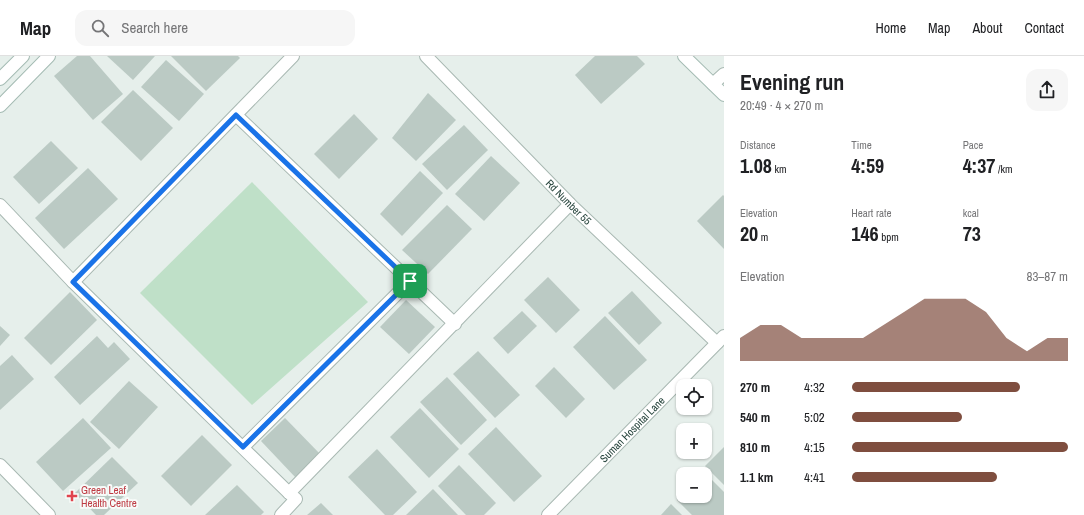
<!DOCTYPE html>
<meta charset="utf-8">
<style>
:root{--surface:#fff;--page:#f6f6f6;--text:#202124;--muted:#757577;--line:#e0e0e0;--accent:#7f4e3f}
body{margin:0;font-family:"Archivo Narrow",sans-serif;background:var(--page);color:var(--text);height:100vh;display:flex;flex-direction:column;font-size:15px;white-space:nowrap}
*{box-sizing:border-box;margin:0}
p{font-size:13px;color:var(--muted)}
.icon{flex:none;width:22px;height:22px;fill:none;stroke:currentColor;stroke-width:2;stroke-linecap:round;stroke-linejoin:round}
.map{position:relative;flex:1;overflow:hidden}
.panel{display:flex;flex-direction:column;background:var(--surface);width:360px}
.panel>*{flex:none}
.controls{position:absolute;left:676px;top:323px;display:grid;gap:8px}
.controls a{display:grid;place-items:center;width:36px;height:36px;border-radius:8px;background:var(--surface);box-shadow:0 1px 3px #0004;font-size:20px}
.pin{position:absolute;display:grid;place-items:center;width:34px;height:34px;color:#fff;margin:-17px;border-radius:8px;box-shadow:0 2px 6px #0006}
.round{display:grid;place-items:center;flex:none;width:42px;height:42px;border-radius:12px;background:var(--page)}
.headline{display:flex;align-items:center;justify-content:space-between;height:68px;padding:0 16px}
h1{font-size:22px;font-weight:800;line-height:30px}
.figures{display:grid;grid-template-columns:repeat(3,1fr);gap:6px;height:68px;padding:4px 16px}
.figures div{display:grid;align-content:center}
.figures b{font-size:20px;font-weight:800}
.figures small{font-size:11px;font-weight:400}
.figures p{font-size:11px}
.chart{height:112px;padding:8px 16px}
.chart p{display:flex;justify-content:space-between}
.chart svg{width:100%;height:72px;margin-top:4px;fill:var(--accent);opacity:.7}
ul{padding:0 16px;list-style:none;font-size:13px}
li{display:grid;grid-template-columns:64px 48px 1fr;align-items:center;height:30px}
li i{height:10px;border-radius:5px;background:var(--accent)}
header{display:flex;align-items:center;gap:24px;box-sizing:border-box;height:56px;padding:0 20px;background:var(--surface);border-bottom:1px solid var(--line)}
header strong{font-size:19px}
nav{display:flex;gap:22px;margin-inline-start:auto;font-size:14px}
.search{width:280px;height:36px;background:var(--page);display:flex;align-items:center;gap:10px;box-sizing:border-box;padding:0 14px;border-radius:12px;color:var(--muted);font-size:15px}
main{display:flex;flex:1;min-height:0}
.map>svg:first-child{display:block}
.green{fill:#bfe0c8}
.building{fill:#bbcac4}
.lines{fill:none;stroke-linecap:round;stroke-linejoin:round}
.street-casing{stroke:#a8b8b2;stroke-width:14}
.secondary-casing{stroke:#a4bbb3;stroke-width:14}
.street{stroke:#fff;stroke-width:12}
.secondary{stroke:#fff;stroke-width:12}
.route-casing{stroke:#fff;stroke-width:8}
.route{stroke:#1a73e8;stroke-width:5}
.health-dot{fill:#e0444e;stroke:#f7fbf9;stroke-width:1.5}
.labels{text-anchor:middle;stroke-width:4;stroke-linejoin:round;paint-order:stroke}
.street-label{font-size:11px;fill:#24423a;stroke:#f7fbf9}
.health-label{font-size:11px;fill:#be3a42;stroke:#f7fbf9;text-anchor:start}
</style>
<header>
<strong>Map</strong>
<div class="search"><svg class="icon" aria-label="search" viewBox="0 0 24 24"><circle cx="10" cy="10" r="6"/><path d="M15 15l6 6"/></svg>Search here</div>
<nav><a>Home</a><a>Map</a><a>About</a><a>Contact</a></nav>
</header>
<main>
<div class="map">
<svg width="724" height="459" viewBox="0 0 724 459">
<rect width="100%" height="100%" fill="#e6efeb"/>
<path class="green" d="M 252,126 L 368,246 L 252,349 L 140,237 Z"/>
<g class="building">
<path d="M 77,0 L 90,0 L 123,38 L 93,64 L 54,20 Z"/>
<path d="M 107,0 L 155,0 L 133,24 Z"/>
<path d="M 171,0 L 238,0 L 240,2 L 206,35 Z"/>
<path d="M 595,0 L 637,0 L 645,8 L 601,48 L 575,19 Z"/>
<path d="M 166,4 L 204,38 L 179,65 L 141,31 Z"/>
<path d="M 133,34 L 173,72 L 141,105 L 101,66 Z"/>
<path d="M 428,37 L 456,64 L 416,105 L 392,82 Z"/>
<path d="M 354,58 L 378,83 L 339,123 L 314,98 Z"/>
<path d="M 464,69 L 488,94 L 447,134 L 422,108 Z"/>
<path d="M 51,85 L 78,112 L 39,148 L 13,121 Z"/>
<path d="M 491,100 L 520,127 L 484,165 L 455,138 Z"/>
<path d="M 88,112 L 118,143 L 64,193 L 35,162 Z"/>
<path d="M 420,115 L 443,137 L 402,180 L 380,158 Z"/>
<path d="M 723,139 L 724,140 L 724,193 L 697,165 Z"/>
<path d="M 447,149 L 472,173 L 428,218 L 402,194 Z"/>
<path d="M 548,221 L 580,254 L 556,277 L 524,244 Z"/>
<path d="M 632,235 L 662,267 L 639,289 L 608,257 Z"/>
<path d="M 70,236 L 97,264 L 51,309 L 24,282 Z"/>
<path d="M 406,244 L 435,271 L 409,298 L 380,271 Z"/>
<path d="M 522,255 L 537,270 L 508,298 L 493,282 Z"/>
<path d="M 605,260 L 647,304 L 614,334 L 573,291 Z"/>
<path d="M 0,270 L 10,279 L 0,290 Z"/>
<path d="M 97,280 L 108,292 L 114,286 L 130,303 L 80,349 L 54,321 Z"/>
<path d="M 478,295 L 520,339 L 495,362 L 453,318 Z"/>
<path d="M 12,299 L 34,323 L 0,354 L 0,310 Z"/>
<path d="M 554,311 L 585,343 L 566,362 L 535,330 Z"/>
<path d="M 447,321 L 487,364 L 461,389 L 420,346 Z"/>
<path d="M 129,325 L 158,351 L 119,393 L 90,366 Z"/>
<path d="M 420,352 L 459,393 L 429,422 L 390,381 Z"/>
<path d="M 83,362 L 111,392 L 63,435 L 36,406 Z"/>
<path d="M 285,362 L 321,399 L 296,422 L 261,385 Z"/>
<path d="M 496,371 L 542,420 L 514,446 L 468,398 Z"/>
<path d="M 202,379 L 232,409 L 191,450 L 161,420 Z"/>
<path d="M 724,391 L 724,429 L 705,410 Z"/>
<path d="M 377,393 L 417,436 L 393,459 L 385,459 L 348,421 Z"/>
<path d="M 112,401 L 138,427 L 104,459 L 96,459 L 75,437 Z"/>
<path d="M 459,409 L 496,447 L 484,459 L 466,459 L 438,430 Z"/>
<path d="M 705,417 L 724,436 L 724,459 L 692,459 L 677,444 L 683,438 L 683,440 L 705,440 Z"/>
<path d="M 237,429 L 264,456 L 261,459 L 205,459 Z"/>
<path d="M 433,433 L 458,459 L 406,459 Z"/>
<path d="M 321,447 L 333,459 L 307,459 Z"/>
<path d="M 671,448 L 682,459 L 661,459 Z"/>
</g>
<g class="lines">
<defs>
<g id="street">
<path id="s1" d="M 426,0 L 570,148 L 717,287"/>
<path d="M 713,28 L 724,18"/>
<path d="M 236,59 L 455,268"/>
<path d="M 0,149 L 73,226 L 289,437 L 296,443 L 281,459"/>
<path d="M 73,226 L 293,0"/>
<path d="M 243,391 L 410,225"/>
<path d="M 0,409 L 49,459"/>
<path d="M 289,437 L 570,148"/>
<path id="s2" d="M 548,459 L 724,280"/>
</g>
<g id="secondary">
<path d="M 684,0 L 724,39"/>
<path d="M 0,23 L 23,0"/>
<path d="M 0,50 L 49,0"/>
</g>
</defs>
<use href="#street" class="street-casing"/>
<use href="#secondary" class="secondary-casing"/>
<use href="#street" class="street"/>
<use href="#secondary" class="secondary"/>
</g>
<g class="lines">
<defs>
<path id="route" d="M 236,59 L 410,225 L 243,391 L 73,226 Z"/>
</defs>
<use href="#route" class="route-casing"/>
<use href="#route" class="route"/>
</g>
<path class="health-dot" d="M70 434h4v4h4v4h-4v4h-4v-4h-4v-4h4z"/>
<g class="labels">
<g class="street-label">
<text dy="4" stroke="none"><textPath href="#s1" startOffset="204">Rd Number 55</textPath></text>
<text dy="4" stroke="none"><textPath href="#s2" startOffset="120">Suman Hospital Lane</textPath></text>
</g>
<g class="health-label">
<text x="81" y="438">Green Leaf<tspan x="81" dy="13">Health Centre</tspan></text>
</g>
</g>
</svg>
<div class="controls">
<a><svg class="icon" aria-label="locate" viewBox="0 0 24 24"><circle cx="12" cy="12" r="6"/><path d="M12 2v4M12 18v4M2 12h4M18 12h4"/></svg></a>
<a>+</a>
<a>−</a>
</div>
<div class="pin" style="left:410px;top:225px;background:#1e9e55"><svg class="icon" aria-label="arrive" viewBox="0 0 24 24"><path d="M6 21V4h12l-3 4 3 4H6"/></svg></div>
</div>
<section class="panel">
<div class="headline"><div><h1>Evening run</h1><p>20:49 · 4 × 270 m</p></div><a class="round"><svg class="icon" aria-label="share" viewBox="0 0 24 24"><path d="M12 15V3M7 8l5-5 5 5M5 13v7h14v-7"/></svg></a></div>
<div class="figures">
<div><p>Distance</p><b>1.08<small> km</small></b></div>
<div><p>Time</p><b>4:59</b></div>
<div><p>Pace</p><b>4:37<small> /km</small></b></div>
</div>
<div class="figures">
<div><p>Elevation</p><b>20<small> m</small></b></div>
<div><p>Heart rate</p><b>146<small> bpm</small></b></div>
<div><p>kcal</p><b>73</b></div>
</div>
<div class="chart"><p><span>Elevation</span>83–87 m</p>
<svg viewBox="0 0 160 44" preserveAspectRatio="none"><path d="M0 44V30L10 22L20 22L30 30L40 30L50 30L60 30L70 22L80 14L90 6L100 6L110 6L120 14L130 30L140 38L150 30L160 30V44z"/></svg>
</div>
<ul>
<li><b>270 m</b>4:32<i style="width:78%"></i></li>
<li><b>540 m</b>5:02<i style="width:51%"></i></li>
<li><b>810 m</b>4:15<i style="width:100%"></i></li>
<li><b>1.1 km</b>4:41<i style="width:67%"></i></li>
</ul>
</section>
</main>
